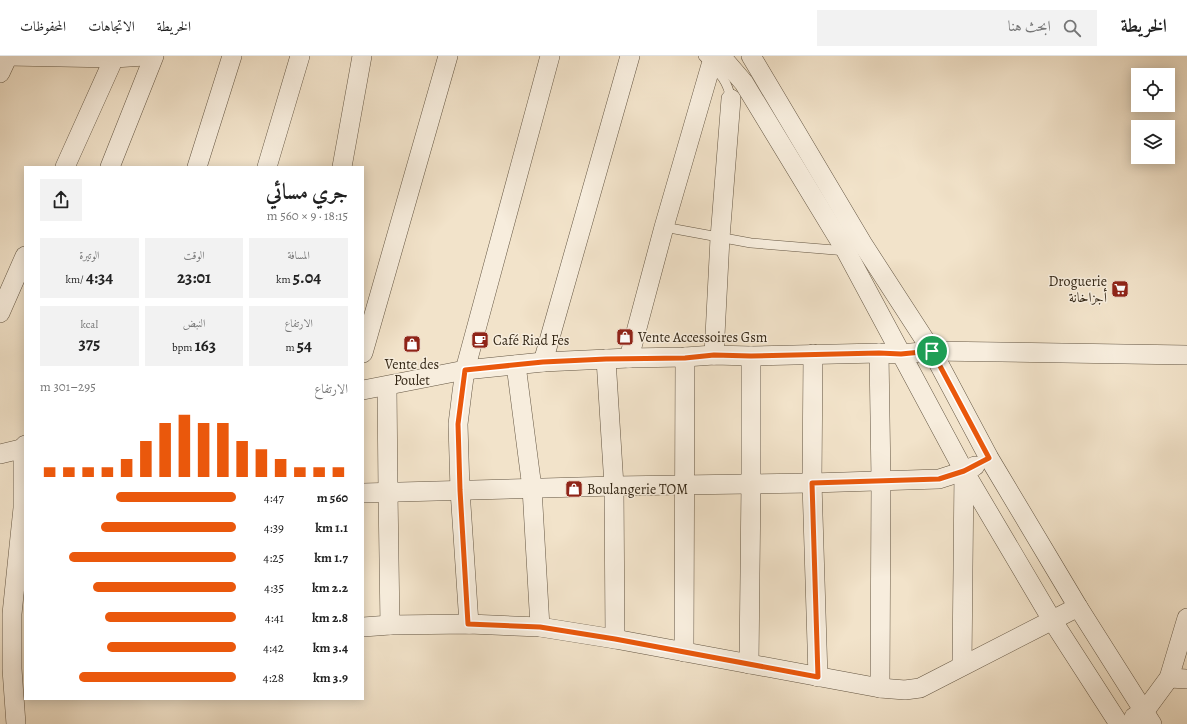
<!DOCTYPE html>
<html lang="ar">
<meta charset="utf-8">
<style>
:root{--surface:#fff;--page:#f2f2f2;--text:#222;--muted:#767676;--line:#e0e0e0;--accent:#ea580c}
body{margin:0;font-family:Alegreya,Amiri,serif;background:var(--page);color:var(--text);direction:rtl;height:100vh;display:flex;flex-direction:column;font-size:15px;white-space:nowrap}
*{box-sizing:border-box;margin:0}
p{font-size:13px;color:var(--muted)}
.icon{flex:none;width:22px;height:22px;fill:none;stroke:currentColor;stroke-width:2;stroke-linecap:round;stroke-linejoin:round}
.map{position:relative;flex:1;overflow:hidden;direction:ltr}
.drawer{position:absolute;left:24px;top:110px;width:340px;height:534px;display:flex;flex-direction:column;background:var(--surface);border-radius:0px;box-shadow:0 2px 10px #0003;direction:rtl}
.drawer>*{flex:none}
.tools{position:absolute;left:1131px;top:12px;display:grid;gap:8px}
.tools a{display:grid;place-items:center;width:44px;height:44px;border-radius:0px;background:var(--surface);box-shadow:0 2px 10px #0003;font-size:20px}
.pin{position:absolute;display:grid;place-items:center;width:34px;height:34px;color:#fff;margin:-17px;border:2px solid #fff;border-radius:50%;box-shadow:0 1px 4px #0007}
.round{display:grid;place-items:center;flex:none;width:42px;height:42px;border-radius:0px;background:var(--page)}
.summary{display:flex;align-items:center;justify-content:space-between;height:68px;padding:0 16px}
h1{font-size:22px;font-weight:700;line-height:30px}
.figures{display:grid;grid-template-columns:repeat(3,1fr);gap:6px;height:68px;padding:4px 16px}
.figures div{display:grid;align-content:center;border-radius:0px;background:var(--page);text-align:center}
.figures b{font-size:17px;font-weight:700}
.figures small{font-size:11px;font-weight:400}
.figures p{font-size:11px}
.chart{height:112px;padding:8px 16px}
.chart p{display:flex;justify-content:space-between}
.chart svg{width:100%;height:72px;margin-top:4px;stroke:var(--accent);stroke-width:6}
ul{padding:0 16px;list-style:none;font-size:13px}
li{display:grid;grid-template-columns:64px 48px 1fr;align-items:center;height:30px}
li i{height:10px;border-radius:5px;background:var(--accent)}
header{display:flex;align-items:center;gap:24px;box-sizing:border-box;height:56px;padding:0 20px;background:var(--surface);border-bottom:1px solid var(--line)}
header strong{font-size:19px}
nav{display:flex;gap:22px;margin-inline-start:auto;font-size:14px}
.search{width:280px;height:36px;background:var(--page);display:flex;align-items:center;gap:10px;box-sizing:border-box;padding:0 14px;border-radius:0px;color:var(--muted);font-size:15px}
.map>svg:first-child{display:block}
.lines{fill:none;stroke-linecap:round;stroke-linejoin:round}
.lane-casing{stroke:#645643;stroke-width:10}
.street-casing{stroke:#645643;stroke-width:20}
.lane{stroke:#f7eddd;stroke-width:9}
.street{stroke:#f7eddd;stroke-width:19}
.route-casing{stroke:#fff;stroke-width:8}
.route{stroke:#ea580c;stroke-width:5}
.labels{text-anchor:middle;stroke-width:3;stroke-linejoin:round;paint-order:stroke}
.poi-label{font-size:14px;fill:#342716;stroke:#f7eddd;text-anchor:start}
</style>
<header>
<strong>الخريطة</strong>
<div class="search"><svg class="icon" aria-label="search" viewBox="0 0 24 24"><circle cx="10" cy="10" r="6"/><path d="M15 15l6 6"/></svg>ابحث هنا</div>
<nav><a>الخريطة</a><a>الاتجاهات</a><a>المحفوظات</a></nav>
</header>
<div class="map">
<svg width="1187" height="668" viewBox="0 0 1187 668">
<rect width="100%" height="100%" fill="#f2e3ca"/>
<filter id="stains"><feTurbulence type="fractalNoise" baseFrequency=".005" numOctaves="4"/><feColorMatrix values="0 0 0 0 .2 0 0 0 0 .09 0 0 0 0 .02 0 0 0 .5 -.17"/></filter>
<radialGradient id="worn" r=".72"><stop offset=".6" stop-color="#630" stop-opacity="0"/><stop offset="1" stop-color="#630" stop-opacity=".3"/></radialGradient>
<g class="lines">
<defs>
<g id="lane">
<path d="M 703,0 C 717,15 727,22 731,43"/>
<path d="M 664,171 L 751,187 L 847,195"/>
</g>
<g id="street">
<path d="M 8,0 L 114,2 L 145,0"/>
<path d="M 721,0 L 744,27 L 846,195 L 964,415 L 1052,564 L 1119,668"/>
<path d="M 751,0 L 864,190 L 932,295 L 989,402 L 1078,551 L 1152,668"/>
<path d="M 0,17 L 8,0"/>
<path d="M 65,111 L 114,2"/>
<path d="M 110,111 L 154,0"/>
<path d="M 197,111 L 232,0"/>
<path d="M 267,111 L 300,0"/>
<path d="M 342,111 L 362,0"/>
<path d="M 0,257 L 25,200"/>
<path d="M 363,297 L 448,0"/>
<path d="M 879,297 L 881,424 L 880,632"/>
<path d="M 813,298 L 812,427 L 818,621"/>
<path d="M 714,299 L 720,182 L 731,43"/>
<path d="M 629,302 L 664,171 L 711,9"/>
<path d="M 606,303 L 614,430 L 615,583"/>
<path d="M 543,306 L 630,0"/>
<path d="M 516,309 L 532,432 L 540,571"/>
<path d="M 387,330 L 388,436 L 390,569"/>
<path d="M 363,334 L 465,314 L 543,306 L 629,302 L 685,301 L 714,299 L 751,300 L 879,297 L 901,298 L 932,295 L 1187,299"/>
<path d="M 0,398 L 25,392"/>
<path d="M 363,437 L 614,430 L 812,427 L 939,423 L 964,415 L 975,410"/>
<path d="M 469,568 L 460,434 L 458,368 L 462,336 L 465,314 L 550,0"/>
<path d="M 363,571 L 390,569 L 469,568 L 540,571 L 615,583 L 880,632 L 905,634 L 920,632 L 1078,551"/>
<path d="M 684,596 L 685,301"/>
<path d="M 749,608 L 751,427 L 751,300"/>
<path d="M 962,610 L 964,415"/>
<path d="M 1169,622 L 1187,623"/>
<path d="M 1134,661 L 1144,656 L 1169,622 L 1187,562"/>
<path d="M 16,668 L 12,613 L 12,558 L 23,452 L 23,392 L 25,389"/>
</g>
</defs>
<use href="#lane" class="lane-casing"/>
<use href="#street" class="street-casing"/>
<use href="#lane" class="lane"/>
<use href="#street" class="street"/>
</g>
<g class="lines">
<defs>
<path id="route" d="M 932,295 L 989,402 L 964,415 L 939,423 L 812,427 L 818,621 L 615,583 L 540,571 L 468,568 L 460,434 L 458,368 L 465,314 L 543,306 L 606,303 L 685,302 L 714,299 L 751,300 L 879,297 L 901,298 Z"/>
</defs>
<use href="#route" class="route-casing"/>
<use href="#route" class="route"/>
</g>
<defs>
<symbol id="supermarket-square" viewBox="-11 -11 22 22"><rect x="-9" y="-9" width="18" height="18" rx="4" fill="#8f2418" stroke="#f7eddd"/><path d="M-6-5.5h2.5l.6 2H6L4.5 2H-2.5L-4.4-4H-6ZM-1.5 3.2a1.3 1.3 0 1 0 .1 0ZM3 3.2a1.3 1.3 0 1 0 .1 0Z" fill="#fff"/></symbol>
<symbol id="shop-square" viewBox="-11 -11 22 22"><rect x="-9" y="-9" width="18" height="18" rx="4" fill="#8f2418" stroke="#f7eddd"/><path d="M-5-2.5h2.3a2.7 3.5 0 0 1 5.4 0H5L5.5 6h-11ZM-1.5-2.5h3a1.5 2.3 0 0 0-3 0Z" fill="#fff"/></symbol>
<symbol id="cafe-square" viewBox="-11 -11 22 22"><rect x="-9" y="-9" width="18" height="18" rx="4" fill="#8f2418" stroke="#f7eddd"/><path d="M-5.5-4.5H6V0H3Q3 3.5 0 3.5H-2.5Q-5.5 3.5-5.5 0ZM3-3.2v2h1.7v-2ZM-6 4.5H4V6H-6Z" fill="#fff"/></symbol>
</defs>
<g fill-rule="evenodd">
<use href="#supermarket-square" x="1110" y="223" width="20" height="20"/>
<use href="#shop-square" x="615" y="271" width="20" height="20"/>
<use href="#cafe-square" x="470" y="274" width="20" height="20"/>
<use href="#shop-square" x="402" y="278" width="20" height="20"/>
<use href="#shop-square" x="564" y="423" width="20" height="20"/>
</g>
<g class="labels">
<g class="poi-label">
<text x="1107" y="230" text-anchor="end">Droguerie<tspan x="1107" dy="16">أجزاخانة</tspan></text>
<text x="638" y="286">Vente Accessoires Gsm</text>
<text x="493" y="289">Café Riad Fes</text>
<text x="412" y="313" text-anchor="middle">Vente des<tspan x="412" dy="16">Poulet</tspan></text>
<text x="587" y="438">Boulangerie TOM</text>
</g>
</g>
<rect width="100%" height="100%" filter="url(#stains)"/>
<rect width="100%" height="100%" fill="url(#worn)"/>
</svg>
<div class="tools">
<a><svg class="icon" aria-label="locate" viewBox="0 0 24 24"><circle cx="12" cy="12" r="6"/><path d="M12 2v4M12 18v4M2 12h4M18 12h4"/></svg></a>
<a><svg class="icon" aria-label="layers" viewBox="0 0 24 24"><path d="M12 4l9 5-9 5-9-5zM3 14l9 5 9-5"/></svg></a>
</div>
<div class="pin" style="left:932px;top:295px;background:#1e9e55"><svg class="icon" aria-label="arrive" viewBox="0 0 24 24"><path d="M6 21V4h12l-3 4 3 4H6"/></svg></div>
<section class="drawer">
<div class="summary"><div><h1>جري مسائي</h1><p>18:15 · 9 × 560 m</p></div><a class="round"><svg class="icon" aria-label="share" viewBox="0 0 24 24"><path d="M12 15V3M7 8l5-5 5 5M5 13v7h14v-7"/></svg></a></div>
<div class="figures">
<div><p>المسافة</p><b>5.04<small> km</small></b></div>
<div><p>الوقت</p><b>23:01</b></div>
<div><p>الوتيرة</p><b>4:34<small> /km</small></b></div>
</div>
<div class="figures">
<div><p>الارتفاع</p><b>54<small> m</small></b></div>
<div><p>النبض</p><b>163<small> bpm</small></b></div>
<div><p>kcal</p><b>375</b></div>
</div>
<div class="chart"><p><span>الارتفاع</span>295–301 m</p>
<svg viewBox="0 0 160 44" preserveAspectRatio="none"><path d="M5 44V38M15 44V38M25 44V38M35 44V38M45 44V33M55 44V22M65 44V11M75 44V6M85 44V11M95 44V11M105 44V22M115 44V27M125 44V33M135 44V38M145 44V38M155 44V38"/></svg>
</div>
<ul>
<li><b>560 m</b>4:47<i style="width:61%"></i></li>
<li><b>1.1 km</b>4:39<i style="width:69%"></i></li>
<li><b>1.7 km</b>4:25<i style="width:85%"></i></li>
<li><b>2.2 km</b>4:35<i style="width:73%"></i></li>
<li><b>2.8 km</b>4:41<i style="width:67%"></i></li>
<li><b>3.4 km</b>4:42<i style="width:66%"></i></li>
<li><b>3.9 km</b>4:28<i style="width:80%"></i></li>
</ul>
</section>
</div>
